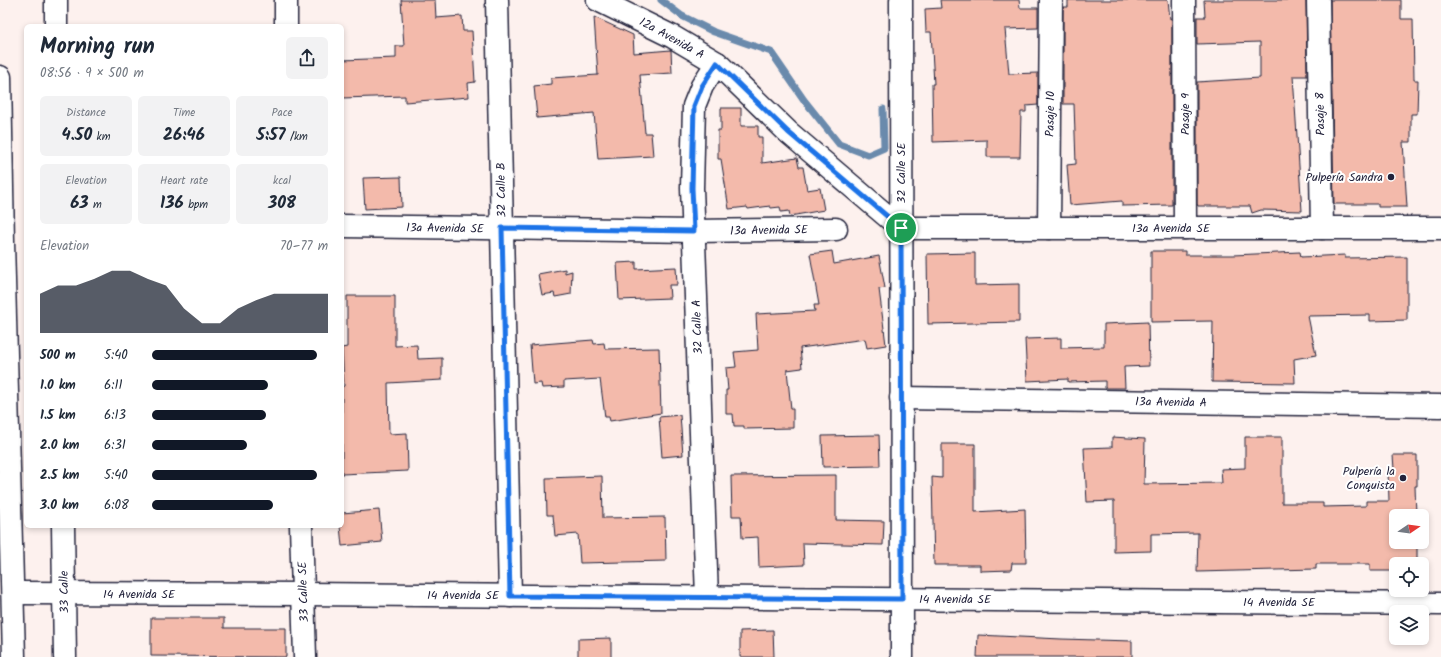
<!DOCTYPE html>
<meta charset="utf-8">
<style>
:root{--surface:#fff;--page:#f2f2f3;--text:#1f2937;--muted:#747a83;--accent:#111827}
body{margin:0;font-family:Kalam,sans-serif;background:var(--page);color:var(--text);height:100vh;display:flex;flex-direction:column;font-size:15px;white-space:nowrap}
*{box-sizing:border-box;margin:0}
p{font-size:13px;color:var(--muted)}
.icon{flex:none;width:22px;height:22px;fill:none;stroke:currentColor;stroke-width:2;stroke-linecap:round;stroke-linejoin:round}
.map{position:relative;flex:1;overflow:hidden}
.drawer{position:absolute;left:24px;top:24px;width:320px;height:504px;display:flex;flex-direction:column;background:var(--surface);border-radius:6px;box-shadow:0 2px 6px #0003}
.drawer>*{flex:none}
.needle{width:26px;rotate:77deg}
.fabs{position:absolute;left:1389px;top:509px;display:grid;gap:8px}
.fabs a{display:grid;place-items:center;width:40px;height:40px;border-radius:6px;background:var(--surface);box-shadow:0 2px 6px #0003;font-size:20px}
.pin{position:absolute;display:grid;place-items:center;width:34px;height:34px;color:#fff;margin:-17px;border:2px solid #fff;border-radius:50%;box-shadow:0 1px 4px #0007}
.round{display:grid;place-items:center;flex:none;width:42px;height:42px;border-radius:6px;background:var(--page)}
.head{display:flex;align-items:center;justify-content:space-between;height:68px;padding:0 16px}
h1{font-size:22px;font-weight:600;line-height:30px}
.stats{display:grid;grid-template-columns:repeat(3,1fr);gap:6px;height:68px;padding:4px 16px}
.stats div{display:grid;align-content:center;border-radius:6px;background:var(--page);text-align:center}
.stats b{font-size:17px;font-weight:600}
.stats small{font-size:11px;font-weight:400}
.stats p{font-size:11px}
.chart{height:112px;padding:8px 16px}
.chart p{display:flex;justify-content:space-between}
.chart svg{width:100%;height:72px;margin-top:4px;fill:var(--accent);opacity:.7}
ul{padding:0 16px;list-style:none;font-size:13px}
li{display:grid;grid-template-columns:64px 48px 1fr;align-items:center;height:30px}
li i{height:10px;border-radius:5px;background:var(--accent)}
.map>svg:first-child{display:block}
.lines{fill:none;stroke-linecap:round;stroke-linejoin:round}
.stream{stroke:#6a8aac;stroke-width:7}
.building{fill:#f3baab;stroke:#22223b}
.minor-casing{stroke:#22223b;stroke-width:25}
.major-casing{stroke:#22223b;stroke-width:25}
.minor{stroke:#fff;stroke-width:22}
.major{stroke:#fff;stroke-width:22}
.route-casing{stroke:#fff;stroke-width:8}
.route{stroke:#1a73e8;stroke-width:5}
.poi-dot{fill:#22223b;stroke:#fff;stroke-width:1.5}
.labels{text-anchor:middle;stroke-width:4;stroke-linejoin:round;paint-order:stroke}
.street-label{font-size:12px;fill:#22223b;stroke:#fff}
.poi-label{font-size:12px;fill:#22223b;stroke:#fff;text-anchor:end}
</style>
<div class="map">
<svg width="1441" height="657" viewBox="0 0 1441 657">
<rect width="100%" height="100%" fill="#fdf1ee"/>
<filter id="ink" filterUnits="userSpaceOnUse"><feTurbulence type="fractalNoise" baseFrequency=".025" numOctaves="2"/><feDisplacementMap in="SourceGraphic" scale="8" xChannelSelector="R" yChannelSelector="G"/><feConvolveMatrix kernelMatrix="1 2 1 2 8 2 1 2 1" color-interpolation-filters="sRGB"/></filter>
<g filter="url(#ink)">
<g class="lines">
<path class="stream" d="M 661,0 L 682,16 L 714,32 L 771,52 L 804,100 L 839,144 L 868,155 L 884,148 L 883,109"/>
</g>
<g class="building">
<path d="M 401,0 L 435,0 L 436,18 L 462,16 L 463,31 L 472,31 L 475,82 L 468,83 L 469,97 L 405,102 L 405,96 L 342,98 L 342,60 L 396,58 L 396,46 L 404,46 Z"/>
<path d="M 940,0 L 1019,0 L 1020,8 L 1038,8 L 1038,28 L 1005,29 L 1009,74 L 1038,73 L 1038,105 L 1026,106 L 1026,112 L 1021,112 L 1020,157 L 987,157 L 987,140 L 933,142 L 932,84 L 934,84 L 931,32 L 926,32 L 925,9 L 941,8 Z"/>
<path d="M 1068,0 L 1168,0 L 1170,19 L 1172,18 L 1172,205 L 1122,206 L 1122,201 L 1070,205 L 1067,165 L 1076,164 L 1074,104 L 1063,104 L 1063,7 L 1068,7 Z"/>
<path d="M 1204,0 L 1306,0 L 1307,76 L 1293,76 L 1302,211 L 1261,210 L 1252,213 L 1250,206 L 1198,206 L 1197,204 L 1197,82 L 1260,78 L 1260,42 L 1197,44 L 1197,17 L 1205,17 Z"/>
<path d="M 1330,0 L 1401,0 L 1401,19 L 1413,19 L 1414,80 L 1418,80 L 1417,114 L 1411,114 L 1411,142 L 1403,142 L 1407,207 L 1378,207 L 1378,204 L 1334,204 Z"/>
<path d="M 594,17 L 633,35 L 634,53 L 671,50 L 672,73 L 640,75 L 645,133 L 651,133 L 653,156 L 598,159 L 594,113 L 537,118 L 534,86 L 551,84 L 551,78 L 598,75 Z"/>
<path d="M 721,108 L 741,108 L 741,126 L 758,126 L 758,137 L 762,137 L 762,163 L 797,158 L 799,167 L 803,167 L 807,190 L 820,188 L 824,210 L 790,216 L 789,211 L 781,212 L 780,207 L 771,208 L 770,206 L 748,209 L 747,207 L 729,209 L 721,159 L 718,159 L 718,130 L 721,130 Z"/>
<path d="M 401,177 L 402,207 L 365,209 L 363,178 Z"/>
<path d="M 832,251 L 834,264 L 879,256 L 885,288 L 879,289 L 886,345 L 867,348 L 865,339 L 800,348 L 802,368 L 787,370 L 791,409 L 793,409 L 793,428 L 744,429 L 744,426 L 734,426 L 733,414 L 726,414 L 726,390 L 728,390 L 726,368 L 736,367 L 734,352 L 758,350 L 756,314 L 815,311 L 814,305 L 819,305 L 810,254 Z"/>
<path d="M 1151,251 L 1185,251 L 1185,255 L 1233,255 L 1300,252 L 1301,257 L 1345,255 L 1345,258 L 1407,257 L 1407,320 L 1370,321 L 1370,315 L 1308,316 L 1316,355 L 1294,359 L 1295,383 L 1212,382 L 1213,321 L 1151,322 Z"/>
<path d="M 975,253 L 975,285 L 1019,284 L 1019,322 L 928,324 L 927,254 Z"/>
<path d="M 636,262 L 636,269 L 676,267 L 677,285 L 669,285 L 670,298 L 619,300 L 617,263 Z"/>
<path d="M 565,269 L 565,273 L 572,271 L 571,294 L 555,297 L 554,293 L 542,295 L 538,274 Z"/>
<path d="M 347,296 L 395,296 L 395,346 L 417,345 L 418,359 L 442,358 L 442,380 L 388,383 L 389,434 L 407,433 L 408,471 L 342,474 L 342,387 L 344,386 L 342,348 L 347,347 Z"/>
<path d="M 1148,322 L 1149,366 L 1124,367 L 1125,388 L 1105,388 L 1105,381 L 1068,382 L 1068,379 L 1027,381 L 1025,339 L 1061,338 L 1061,348 L 1104,347 L 1104,324 Z"/>
<path d="M 593,340 L 594,344 L 604,343 L 605,349 L 659,348 L 661,413 L 610,421 L 609,417 L 605,417 L 600,379 L 564,381 L 564,387 L 542,388 L 541,383 L 533,384 L 530,345 Z"/>
<path d="M 680,415 L 683,455 L 662,457 L 659,417 Z"/>
<path d="M 879,435 L 880,466 L 823,467 L 822,436 Z"/>
<path d="M 1112,437 L 1145,439 L 1144,484 L 1222,483 L 1221,469 L 1245,468 L 1245,437 L 1282,437 L 1282,503 L 1323,503 L 1323,507 L 1366,506 L 1366,501 L 1389,501 L 1388,470 L 1394,469 L 1393,455 L 1417,455 L 1417,486 L 1415,486 L 1416,516 L 1396,516 L 1396,542 L 1417,542 L 1417,564 L 1396,564 L 1396,571 L 1370,571 L 1370,564 L 1316,564 L 1316,569 L 1197,572 L 1198,533 L 1151,534 L 1151,551 L 1114,552 L 1114,501 L 1087,502 L 1084,448 L 1112,447 Z"/>
<path d="M 942,444 L 975,444 L 975,512 L 1025,509 L 1026,563 L 1012,563 L 1011,570 L 980,571 L 980,565 L 934,565 L 932,477 L 942,478 Z"/>
<path d="M 836,475 L 836,520 L 884,521 L 883,545 L 803,543 L 804,565 L 759,567 L 758,537 L 742,538 L 741,516 L 732,516 L 731,476 Z"/>
<path d="M 602,476 L 603,518 L 665,517 L 666,561 L 580,563 L 578,534 L 555,536 L 553,515 L 547,515 L 546,478 Z"/>
<path d="M 379,510 L 382,542 L 342,546 L 340,526 L 342,526 L 342,513 Z"/>
<path d="M 151,618 L 224,618 L 224,628 L 286,628 L 286,657 L 151,656 Z"/>
<path d="M 773,630 L 774,657 L 740,657 L 740,631 Z"/>
<path d="M 978,635 L 1061,639 L 1132,641 L 1132,657 L 977,657 Z"/>
<path d="M 611,638 L 611,657 L 578,657 L 578,639 Z"/>
</g>
<g class="lines">
<defs>
<g id="minor">
<path d="M 286,0 L 286,26"/>
<path d="M 497,0 L 510,596"/>
<path d="M 598,0 L 673,37 L 717,63 L 788,132 L 901,228 L 1441,228"/>
<path d="M 901,0 L 902,657"/>
<path d="M 1184,0 L 1185,228"/>
<path d="M 1318,0 L 1322,228"/>
<path d="M 342,226 L 693,231 L 836,229"/>
<path d="M 1049,228 L 1051,0"/>
<path d="M 901,398 L 1441,406"/>
<path d="M 301,526 L 305,657"/>
<path d="M 13,593 L 303,594 L 1441,604"/>
<path d="M 707,597 L 692,188 L 694,106 L 702,86 L 717,63"/>
</g>
<g id="major">
<path d="M 56,0 L 56,26"/>
<path d="M 0,77 L 3,242 L 14,657"/>
<path d="M 63,526 L 65,657"/>
</g>
</defs>
<use href="#minor" class="minor-casing"/>
<use href="#major" class="major-casing"/>
<use href="#minor" class="minor"/>
<use href="#major" class="major"/>
</g>
</g>
<g class="lines" filter="url(#ink)">
<defs>
<path id="route" d="M 717,63 L 788,132 L 901,228 L 902,599 L 510,596 L 502,228 L 694,231 L 692,188 L 694,106 L 702,86 Z"/>
</defs>
<use href="#route" class="route-casing"/>
<use href="#route" class="route"/>
</g>
<g class="poi-dot">
<circle cx="1391" cy="177" r="4"/>
<circle cx="1403" cy="478" r="4"/>
</g>
<g class="labels">
<g class="street-label">
<text transform="translate(672 38) rotate(29)" y="4">12a Avenida A</text>
<text transform="translate(1050 114) rotate(-89)" y="4">Pasaje 10</text>
<text transform="translate(1185 114) rotate(-90)" y="4">Pasaje 9</text>
<text transform="translate(1320 114) rotate(-91)" y="4">Pasaje 8</text>
<text transform="translate(901 173) rotate(-90)" y="4">32 Calle SE</text>
<text transform="translate(501 190) rotate(-91)" y="4">32 Calle B</text>
<text transform="translate(445 228) rotate(1)" y="4">13a Avenida SE</text>
<text x="1171" y="232">13a Avenida SE</text>
<text transform="translate(769 230) rotate(-1)" y="4">13a Avenida SE</text>
<text transform="translate(697 327) rotate(-92)" y="4">32 Calle A</text>
<text transform="translate(1171 402) rotate(1)" y="4">13a Avenida A</text>
<text transform="translate(64 592) rotate(-91)" y="4">33 Calle</text>
<text transform="translate(303 592) rotate(-92)" y="4">33 Calle SE</text>
<text x="139" y="598">14 Avenida SE</text>
<text x="463" y="599">14 Avenida SE</text>
<text x="955" y="603">14 Avenida SE</text>
<text x="1279" y="606">14 Avenida SE</text>
</g>
<g class="poi-label">
<text x="1383" y="181">Pulpería Sandra</text>
<text x="1395" y="475">Pulpería la<tspan x="1395" dy="14">Conquista</tspan></text>
</g>
</g>
</svg>
<div class="fabs">
<a><svg class="needle" viewBox="-14 -14 28 28"><path d="M0-13l5 13h-10z" fill="#e53935"/><path d="M0 13l5-13h-10z" fill="#747a83"/></svg></a>
<a><svg class="icon" aria-label="locate" viewBox="0 0 24 24"><circle cx="12" cy="12" r="6"/><path d="M12 2v4M12 18v4M2 12h4M18 12h4"/></svg></a>
<a><svg class="icon" aria-label="layers" viewBox="0 0 24 24"><path d="M12 4l9 5-9 5-9-5zM3 14l9 5 9-5"/></svg></a>
</div>
<div class="pin" style="left:901px;top:228px;background:#1e9e55"><svg class="icon" aria-label="arrive" viewBox="0 0 24 24"><path d="M6 21V4h12l-3 4 3 4H6"/></svg></div>
<section class="drawer">
<div class="head"><div><h1>Morning run</h1><p>08:56 · 9 × 500 m</p></div><a class="round"><svg class="icon" aria-label="share" viewBox="0 0 24 24"><path d="M12 15V3M7 8l5-5 5 5M5 13v7h14v-7"/></svg></a></div>
<div class="stats">
<div><p>Distance</p><b>4.50<small> km</small></b></div>
<div><p>Time</p><b>26:46</b></div>
<div><p>Pace</p><b>5:57<small> /km</small></b></div>
</div>
<div class="stats">
<div><p>Elevation</p><b>63<small> m</small></b></div>
<div><p>Heart rate</p><b>136<small> bpm</small></b></div>
<div><p>kcal</p><b>308</b></div>
</div>
<div class="chart"><p><span>Elevation</span>70–77 m</p>
<svg viewBox="0 0 160 44" preserveAspectRatio="none"><path d="M0 44V20L10 15L20 15L30 11L40 6L50 6L60 11L70 15L80 29L90 38L100 38L110 29L120 24L130 20L140 20L150 20L160 20V44z"/></svg>
</div>
<ul>
<li><b>500 m</b>5:40<i style="width:94%"></i></li>
<li><b>1.0 km</b>6:11<i style="width:66%"></i></li>
<li><b>1.5 km</b>6:13<i style="width:65%"></i></li>
<li><b>2.0 km</b>6:31<i style="width:54%"></i></li>
<li><b>2.5 km</b>5:40<i style="width:94%"></i></li>
<li><b>3.0 km</b>6:08<i style="width:69%"></i></li>
</ul>
</section>
</div>
